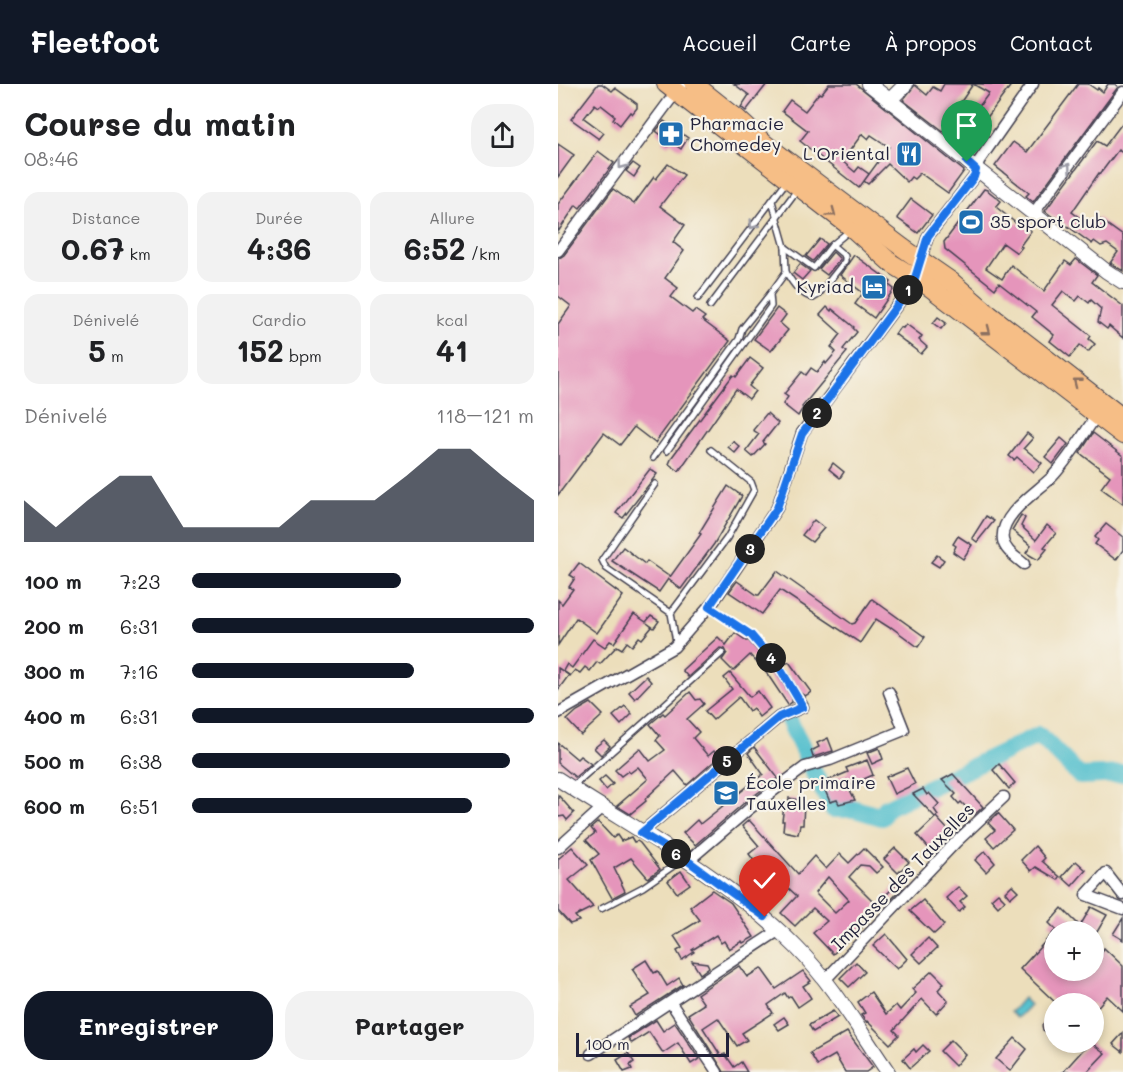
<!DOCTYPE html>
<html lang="fr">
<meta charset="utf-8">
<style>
:root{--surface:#fff;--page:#f2f2f2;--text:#202124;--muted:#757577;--accent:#111827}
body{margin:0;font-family:Mali,sans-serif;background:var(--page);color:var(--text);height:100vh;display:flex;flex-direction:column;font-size:22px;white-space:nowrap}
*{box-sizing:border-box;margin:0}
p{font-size:20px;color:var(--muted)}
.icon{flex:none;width:33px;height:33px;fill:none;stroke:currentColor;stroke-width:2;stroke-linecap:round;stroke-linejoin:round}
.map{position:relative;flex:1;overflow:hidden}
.details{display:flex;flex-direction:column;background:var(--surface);width:558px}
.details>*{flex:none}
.controls{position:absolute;left:486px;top:837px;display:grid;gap:12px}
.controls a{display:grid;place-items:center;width:60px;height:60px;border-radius:50%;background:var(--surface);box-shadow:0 3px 9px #0003;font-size:30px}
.scale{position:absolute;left:18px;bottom:15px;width:153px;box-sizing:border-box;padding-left:6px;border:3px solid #22223b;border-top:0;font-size:16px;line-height:21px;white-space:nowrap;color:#22223b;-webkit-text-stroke:4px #f7f3e8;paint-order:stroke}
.pin{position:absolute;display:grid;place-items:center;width:51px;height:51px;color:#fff;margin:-62px -26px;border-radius:50% 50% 50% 0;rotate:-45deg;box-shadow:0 0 6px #0007}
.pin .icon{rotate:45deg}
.km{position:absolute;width:30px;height:30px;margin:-15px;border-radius:50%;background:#222;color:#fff;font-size:16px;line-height:30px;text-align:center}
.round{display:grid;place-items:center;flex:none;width:63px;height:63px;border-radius:24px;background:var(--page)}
.overview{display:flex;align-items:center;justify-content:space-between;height:102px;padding:0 24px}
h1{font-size:33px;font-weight:700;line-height:45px}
.stats{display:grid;grid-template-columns:repeat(3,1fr);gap:9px;height:102px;padding:6px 24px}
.stats div{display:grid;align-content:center;border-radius:15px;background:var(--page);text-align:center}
.stats b{font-size:30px;font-weight:700}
.stats small{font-size:16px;font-weight:400}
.stats p{font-size:16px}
.chart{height:168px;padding:12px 24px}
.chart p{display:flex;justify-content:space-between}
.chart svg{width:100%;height:108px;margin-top:6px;fill:var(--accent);opacity:.7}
.cta{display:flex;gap:12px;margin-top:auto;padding:12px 24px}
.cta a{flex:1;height:69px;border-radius:24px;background:var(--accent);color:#fff;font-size:24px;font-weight:700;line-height:69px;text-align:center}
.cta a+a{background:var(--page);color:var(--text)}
ul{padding:0 24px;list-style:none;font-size:20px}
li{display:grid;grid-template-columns:96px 72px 1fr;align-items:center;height:45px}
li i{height:15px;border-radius:8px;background:var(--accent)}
header{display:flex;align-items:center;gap:36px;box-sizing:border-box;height:84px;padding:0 30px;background:var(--accent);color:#fff}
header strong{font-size:28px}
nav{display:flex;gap:33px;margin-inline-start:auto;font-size:21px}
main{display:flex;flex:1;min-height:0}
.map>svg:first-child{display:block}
.water{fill:#53bfcd;stroke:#3a7084;stroke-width:1.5}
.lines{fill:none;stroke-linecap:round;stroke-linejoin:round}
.river{stroke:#53bfcd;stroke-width:18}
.building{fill:#e595bb;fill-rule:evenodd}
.service-casing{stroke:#403e4e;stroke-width:8}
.minor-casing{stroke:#403e4e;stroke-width:13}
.tertiary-casing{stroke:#403e4e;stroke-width:16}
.primary-casing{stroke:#403e4e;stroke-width:20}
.service{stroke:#fff;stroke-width:5}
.minor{stroke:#fff;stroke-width:10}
.tertiary{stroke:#fff;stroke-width:14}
.primary{stroke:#f6be86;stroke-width:18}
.oneway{stroke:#9c9ca7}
.oneway2{stroke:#8c7060}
.route-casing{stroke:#fff;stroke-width:12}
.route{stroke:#1a73e8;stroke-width:8}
.labels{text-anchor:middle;stroke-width:4.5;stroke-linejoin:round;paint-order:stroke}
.poi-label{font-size:18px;fill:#22223b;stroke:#f7f3e8;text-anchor:start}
.street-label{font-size:18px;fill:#22223b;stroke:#f7f3e8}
</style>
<header>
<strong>Fleetfoot</strong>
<nav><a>Accueil</a><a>Carte</a><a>À propos</a><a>Contact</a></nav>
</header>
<main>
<section class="details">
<div class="overview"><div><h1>Course du matin</h1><p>08:46</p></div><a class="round"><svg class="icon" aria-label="share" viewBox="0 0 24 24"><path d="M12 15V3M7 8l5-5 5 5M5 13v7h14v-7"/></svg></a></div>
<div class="stats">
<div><p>Distance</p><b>0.67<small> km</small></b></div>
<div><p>Durée</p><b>4:36</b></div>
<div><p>Allure</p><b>6:52<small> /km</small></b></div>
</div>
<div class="stats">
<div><p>Dénivelé</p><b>5<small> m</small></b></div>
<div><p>Cardio</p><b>152<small> bpm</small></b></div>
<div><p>kcal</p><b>41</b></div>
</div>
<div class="chart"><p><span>Dénivelé</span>118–121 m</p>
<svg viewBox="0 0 160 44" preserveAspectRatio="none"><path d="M0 44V27L10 38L20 27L30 17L40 17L50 38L60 38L70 38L80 38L90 27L100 27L110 27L120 17L130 6L140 6L150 17L160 27V44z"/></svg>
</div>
<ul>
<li><b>100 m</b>7:23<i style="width:61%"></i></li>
<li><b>200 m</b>6:31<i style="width:100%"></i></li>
<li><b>300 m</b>7:16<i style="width:65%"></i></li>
<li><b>400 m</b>6:31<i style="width:100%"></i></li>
<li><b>500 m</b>6:38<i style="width:93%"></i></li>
<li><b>600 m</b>6:51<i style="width:82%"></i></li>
</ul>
<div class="cta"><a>Enregistrer</a><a>Partager</a></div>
</section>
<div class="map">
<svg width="565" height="988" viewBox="0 0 565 988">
<rect width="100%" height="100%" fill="#f7f3e8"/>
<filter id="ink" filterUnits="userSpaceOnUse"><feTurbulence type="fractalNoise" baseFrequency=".0167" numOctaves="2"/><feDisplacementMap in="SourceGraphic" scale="12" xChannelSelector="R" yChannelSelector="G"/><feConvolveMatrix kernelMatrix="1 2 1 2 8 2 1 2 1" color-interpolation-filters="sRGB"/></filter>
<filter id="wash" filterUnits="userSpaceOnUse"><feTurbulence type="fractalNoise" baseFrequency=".008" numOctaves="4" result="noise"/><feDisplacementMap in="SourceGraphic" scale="24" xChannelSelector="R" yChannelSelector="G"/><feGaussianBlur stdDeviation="1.35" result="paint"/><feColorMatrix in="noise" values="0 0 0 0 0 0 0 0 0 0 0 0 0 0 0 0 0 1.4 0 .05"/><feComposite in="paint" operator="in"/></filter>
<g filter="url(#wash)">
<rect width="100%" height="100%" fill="#ecdebb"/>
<path class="water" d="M 465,914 L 472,921 L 459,934 L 453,928 Z"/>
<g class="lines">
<path class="river" d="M 231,636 L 255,687 L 275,725 L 297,725 L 324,733 L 328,724 L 481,651 L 522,692 L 565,690"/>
</g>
<g id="blocks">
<g class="building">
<path d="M 40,0 L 44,0 L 54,7 L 57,4 L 79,20 L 79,24 L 74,30 L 72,28 L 62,41 L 55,35 L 57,32 L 43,21 L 41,23 L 37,20 L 26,34 L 46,49 L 41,55 L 13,35 Z"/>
<path d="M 176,0 L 209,0 L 188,27 L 183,23 L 191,11 Z"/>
<path d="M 271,0 L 298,0 L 406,87 L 390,109 L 362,89 L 356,95 L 353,93 L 349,98 L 330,80 L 310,100 L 306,97 L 331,63 L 313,51 L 310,55 L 304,50 L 284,77 L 297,88 L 301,83 L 311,90 L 301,104 L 242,57 L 250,47 L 224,27 L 232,16 L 247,27 L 261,9 L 263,10 Z"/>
<path d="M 386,0 L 454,0 L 416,51 L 424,57 L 416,68 L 398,55 L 397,56 L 345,16 L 357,1 L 369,11 L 375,3 L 382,7 ZM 415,0 L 431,9 L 405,44 L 392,34 Z"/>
<path d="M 520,0 L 530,0 L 539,6 L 540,4 L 545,8 L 550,0 L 557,0 L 560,3 L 475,118 L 468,112 L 471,109 L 437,82 L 455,58 L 469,68 Z"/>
<path d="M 106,37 L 130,54 L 123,65 L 113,58 L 110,62 L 104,58 L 107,54 L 98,47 Z"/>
<path d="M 565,38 L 565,69 L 560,66 L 542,90 L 541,89 L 514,128 L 533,142 L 540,134 L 565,152 L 565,187 L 552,179 L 560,168 L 549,160 L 543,162 L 536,157 L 534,160 L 497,133 L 496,134 L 487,127 L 539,57 L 547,62 Z"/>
<path d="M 0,60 L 16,71 L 0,93 Z"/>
<path d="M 40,67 L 56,79 L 22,124 L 18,121 L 0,148 L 0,120 Z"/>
<path d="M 75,79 L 82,84 L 76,93 L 68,87 Z"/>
<path d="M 110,80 L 126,91 L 102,122 L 127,141 L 115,158 L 126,167 L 107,194 L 120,204 L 113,213 L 134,229 L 137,226 L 147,233 L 144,236 L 172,257 L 97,359 L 76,343 L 62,361 L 46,349 L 0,411 L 0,240 L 13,222 L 0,212 L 0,175 L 6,171 L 55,105 L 76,120 L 96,93 L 98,95 Z"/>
<path d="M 426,105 L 429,106 L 443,117 L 438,123 L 459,140 L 461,138 L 473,147 L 462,162 L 464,163 L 459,169 L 445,159 L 428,184 L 444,195 L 453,181 L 486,207 L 507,177 L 513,181 L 518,175 L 539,191 L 534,198 L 565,222 L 565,254 L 551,242 L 549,245 L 540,238 L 543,225 L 533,216 L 531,219 L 522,212 L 518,217 L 505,207 L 494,221 L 533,252 L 531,255 L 537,260 L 530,268 L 522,261 L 512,273 L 492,257 L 496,251 L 474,233 L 478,228 L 441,199 L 437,205 L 387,165 L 386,158 Z"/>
<path d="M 353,115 L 374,131 L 360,149 L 339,134 Z"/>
<path d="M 262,155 L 269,160 L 255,177 L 248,172 Z"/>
<path d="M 275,168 L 282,175 L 269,191 L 261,185 Z"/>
<path d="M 296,171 L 333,198 L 331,201 L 336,205 L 316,234 L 297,220 L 305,209 L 282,191 Z"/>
<path d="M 242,180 L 252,187 L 244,196 L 235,189 Z"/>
<path d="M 269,223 L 273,227 L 274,225 L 296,243 L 295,244 L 299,248 L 285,265 L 289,268 L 244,323 L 245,324 L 240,332 L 225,320 L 230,313 L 226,310 L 244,288 L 248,291 L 253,284 L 259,288 L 267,278 L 268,280 L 278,268 L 273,263 L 283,250 L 262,231 Z"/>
<path d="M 219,224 L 228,231 L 222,239 L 230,246 L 213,267 L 196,255 Z"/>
<path d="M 380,233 L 388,239 L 383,245 L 375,239 Z"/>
<path d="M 348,240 L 364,252 L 361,256 L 369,263 L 363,270 L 337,250 L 342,243 L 345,244 Z"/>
<path d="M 192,274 L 205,284 L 191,302 L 197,307 L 191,315 L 178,305 L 121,387 L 111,380 L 114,373 L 175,291 L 178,293 Z"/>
<path d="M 209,329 L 220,339 L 205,358 L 207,360 L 195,373 L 188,367 L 201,350 L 195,346 Z"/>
<path d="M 469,349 L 475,354 L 466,364 L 484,379 L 476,388 L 459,373 L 456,376 L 451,372 Z"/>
<path d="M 535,349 L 565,372 L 565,420 L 543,404 L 552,392 L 522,369 Z"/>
<path d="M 503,354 L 510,360 L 495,380 L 487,373 Z"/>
<path d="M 175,357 L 182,363 L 177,369 L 170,363 Z"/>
<path d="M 275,379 L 286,388 L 282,394 L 271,385 Z"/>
<path d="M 92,385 L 99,390 L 65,434 L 58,429 Z"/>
<path d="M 170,402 L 184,412 L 156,460 L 123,505 L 110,495 L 101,508 L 54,477 L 65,463 L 87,480 L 89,477 L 112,493 L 143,450 L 141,449 Z"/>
<path d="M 463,431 L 467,434 L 463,442 L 478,456 L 489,441 L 498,449 L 486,463 L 489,465 L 480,476 L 468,469 L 473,462 L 454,446 Z"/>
<path d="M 428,432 L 436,437 L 419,458 L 414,454 Z"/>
<path d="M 256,436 L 266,444 L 254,458 L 244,451 Z"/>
<path d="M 548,440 L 565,453 L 565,466 L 558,476 L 537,460 L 540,456 L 537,453 Z"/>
<path d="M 400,452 L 414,461 L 405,475 L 395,468 L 398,462 L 395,460 Z"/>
<path d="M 379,471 L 386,476 L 381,483 L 373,478 Z"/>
<path d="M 21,479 L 65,512 L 39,549 L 18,534 L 0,561 L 0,516 L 4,520 L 15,505 L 11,503 L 17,494 L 12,491 Z"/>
<path d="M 219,487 L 294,540 L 297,539 L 314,515 L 367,553 L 360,563 L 333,543 L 332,544 L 318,535 L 302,559 L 222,506 L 204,530 L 171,508 L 179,497 L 199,511 L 201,511 Z"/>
<path d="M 76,530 L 88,538 L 93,532 L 101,537 L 96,544 L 89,539 L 94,543 L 84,555 L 81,553 L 74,562 L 69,558 L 64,565 L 59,562 L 42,580 L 39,578 L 32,587 L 27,583 L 22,589 L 17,586 L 12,592 L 5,587 L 9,580 L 14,584 L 35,555 L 47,563 L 52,557 L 56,559 Z"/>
<path d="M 177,549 L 189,557 L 190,556 L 219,589 L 234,614 L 234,618 L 230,621 L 210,591 L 192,571 L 175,587 L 164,576 L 169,569 L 167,565 L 162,564 L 130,593 L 124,586 L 160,553 L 168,561 Z"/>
<path d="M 231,578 L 253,608 L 247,612 L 242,609 L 225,581 Z"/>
<path d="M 0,584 L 11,591 L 0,606 Z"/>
<path d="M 172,589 L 192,613 L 200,607 L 212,624 L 201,633 L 195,624 L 191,627 L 181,613 L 155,636 L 147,627 L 174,605 L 166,594 Z"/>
<path d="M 88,592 L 93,598 L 77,615 L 71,608 Z"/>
<path d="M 132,608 L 138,616 L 142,615 L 146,620 L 129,635 L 141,648 L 135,654 L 150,672 L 156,667 L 161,673 L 129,701 L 117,687 L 87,715 L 88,717 L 72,730 L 59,722 L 90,695 L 80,683 L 72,689 L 70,687 L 63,692 L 57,686 L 82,664 L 92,677 L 107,666 L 98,656 L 102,652 L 92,640 L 105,629 L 107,631 Z"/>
<path d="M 33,619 L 45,631 L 23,651 L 9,636 L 19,627 Z"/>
<path d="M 67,622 L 74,630 L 63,641 L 55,632 Z"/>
<path d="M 270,654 L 275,667 L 255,673 L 253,667 L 261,663 L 259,659 Z"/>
<path d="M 46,656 L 52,662 L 43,671 L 36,664 Z"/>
<path d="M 0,659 L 19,675 L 22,672 L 33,680 L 17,693 L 0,679 Z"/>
<path d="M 196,663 L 220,694 L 186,719 L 137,761 L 125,749 L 139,736 L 142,740 L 205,690 L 190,669 Z"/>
<path d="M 321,664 L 325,675 L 314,680 L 309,669 Z"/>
<path d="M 309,676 L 315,691 L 290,702 L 297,716 L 281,720 L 279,716 L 272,718 L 264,699 L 290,688 L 288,684 Z"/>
<path d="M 441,680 L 457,699 L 451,705 L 435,686 Z"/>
<path d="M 349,684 L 357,700 L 336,710 L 328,693 Z"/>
<path d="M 395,690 L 425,723 L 416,731 L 403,718 L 401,720 L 395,713 L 398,710 L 384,696 Z"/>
<path d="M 47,692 L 55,700 L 48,706 L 41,697 Z"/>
<path d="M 365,705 L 369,711 L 371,709 L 381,720 L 376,725 L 380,731 L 377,733 L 355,710 Z"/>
<path d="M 0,711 L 16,729 L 9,736 L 6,732 L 0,733 Z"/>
<path d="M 231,714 L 246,717 L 245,741 L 242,741 L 240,750 L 225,747 L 226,737 L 224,737 L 226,722 L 230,722 Z"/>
<path d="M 440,729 L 455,746 L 436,763 L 428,754 L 437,746 L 430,739 Z"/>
<path d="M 378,733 L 391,747 L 396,742 L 400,746 L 376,770 L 359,751 Z"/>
<path d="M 191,736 L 240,790 L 256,772 L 268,785 L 282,770 L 291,779 L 306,764 L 325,783 L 318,789 L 311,782 L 302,781 L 291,793 L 320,822 L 307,834 L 310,838 L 275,870 L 255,849 L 269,837 L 255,824 L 237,842 L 223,829 L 239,812 L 225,799 L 208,814 L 192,802 L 205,789 L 191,770 L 201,762 L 184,742 ZM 270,793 L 291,816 L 277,829 L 257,809 Z"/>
<path d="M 40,738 L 55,754 L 59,751 L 63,757 L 73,753 L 76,758 L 79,757 L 82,759 L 102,785 L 90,794 L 73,774 L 56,784 L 67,807 L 54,814 L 33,776 L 41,770 L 28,756 L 37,749 L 33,744 Z"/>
<path d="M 477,762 L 487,774 L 484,777 L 502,793 L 500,796 L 478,783 L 473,787 L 463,776 Z"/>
<path d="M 14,763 L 30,781 L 11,796 L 35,823 L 17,832 L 21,837 L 12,840 L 0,827 L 0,775 Z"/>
<path d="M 337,764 L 351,778 L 340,789 L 326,775 Z"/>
<path d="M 427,767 L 437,779 L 428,788 L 417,776 Z"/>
<path d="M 518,777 L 528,786 L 514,802 L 504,793 Z"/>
<path d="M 123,787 L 132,800 L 119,809 L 110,797 Z"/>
<path d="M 340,799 L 345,803 L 332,817 L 327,812 Z"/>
<path d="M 454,801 L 460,807 L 452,814 L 447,808 Z"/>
<path d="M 400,803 L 409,812 L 402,818 L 407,823 L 401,828 L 388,814 Z"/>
<path d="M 154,806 L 173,819 L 196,853 L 185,859 L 184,857 L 171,865 L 166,857 L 163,859 L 158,851 L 134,866 L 136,868 L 124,876 L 119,867 L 124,864 L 116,852 L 142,836 L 132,823 Z"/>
<path d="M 440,809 L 447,816 L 440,823 L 433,815 Z"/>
<path d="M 365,816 L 386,841 L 376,850 L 352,827 Z"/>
<path d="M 533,823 L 549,831 L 539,848 L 500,848 L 491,839 L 504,824 L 522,842 Z"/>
<path d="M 565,834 L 565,856 L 555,850 Z"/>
<path d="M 496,848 L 496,886 L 536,886 L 536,883 L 546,864 L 565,882 L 565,927 L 549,912 L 536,927 L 536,920 L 499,920 L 462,885 Z"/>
<path d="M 328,850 L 349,875 L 339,885 L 315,862 Z"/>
<path d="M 370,854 L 379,864 L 363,879 L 354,870 Z"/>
<path d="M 88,876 L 96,889 L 100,887 L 109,902 L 121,894 L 125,901 L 77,932 L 72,923 L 92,911 L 74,885 Z"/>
<path d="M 134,877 L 149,879 L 151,883 L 142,890 Z"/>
<path d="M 298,878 L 307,888 L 291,903 L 282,894 Z"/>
<path d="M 181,882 L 189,893 L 203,884 L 218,905 L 245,887 L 253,897 L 245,902 L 253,914 L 240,923 L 233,912 L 230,914 L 227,909 L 210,921 L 215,929 L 184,949 L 189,956 L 179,962 L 160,934 L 145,944 L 163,972 L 167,970 L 176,983 L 183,978 L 189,988 L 166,988 L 130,930 L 146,920 L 139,910 Z"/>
<path d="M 374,887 L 386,899 L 380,906 L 390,917 L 378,930 L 364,915 L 336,946 L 341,951 L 332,960 L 309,937 L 308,938 L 303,931 L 307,929 L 300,918 L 313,908 L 328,930 L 338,921 L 342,926 L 358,909 L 354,905 Z"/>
<path d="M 275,927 L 280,933 L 255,948 L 251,941 Z"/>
<path d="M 226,933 L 231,940 L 221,946 L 216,940 Z"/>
<path d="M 491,934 L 496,934 L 496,953 L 485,946 L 484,941 Z"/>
<path d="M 98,936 L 105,947 L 117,939 L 141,975 L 133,980 L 120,959 L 105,969 L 91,948 L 74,959 L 70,954 Z"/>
<path d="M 289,948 L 315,983 L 308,988 L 287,988 L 277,971 L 260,981 L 258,979 L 252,969 Z"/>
<path d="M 565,949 L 565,968 L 555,960 Z"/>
<path d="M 457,954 L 469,965 L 452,987 L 438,975 Z"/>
<path d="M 393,956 L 407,970 L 397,982 L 382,967 Z"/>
<path d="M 532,958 L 547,969 L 529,988 L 505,988 Z"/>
<path d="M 365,961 L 371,967 L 352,984 L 345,975 L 356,965 L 358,968 Z"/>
<path d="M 70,969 L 76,978 L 72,981 L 74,985 L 66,988 L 59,976 Z"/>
</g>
</g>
</g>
<g filter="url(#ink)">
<use href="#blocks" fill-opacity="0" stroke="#403e4e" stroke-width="1.5"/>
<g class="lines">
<defs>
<g id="service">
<path d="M 227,163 L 256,184 L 274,161 L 291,147"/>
<path d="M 228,188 C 235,200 242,210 255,214 L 260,211 L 287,177 L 287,172 L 274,161"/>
<path d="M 140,214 L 228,98"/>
<path d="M 152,222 L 239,106"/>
<path d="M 109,367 L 213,222 L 212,210 L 228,188 L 227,163 L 214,117"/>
<path d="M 95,374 L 181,255 L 184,245 L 212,210"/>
<path d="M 97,400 L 44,476 L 48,484 L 113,529 L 118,558"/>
<path d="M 151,523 L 193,551 L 223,586 L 241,616"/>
<path d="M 113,529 L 169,454 L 196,406 L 193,398 L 153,366"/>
<path d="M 14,703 L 164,569"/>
<path d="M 43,825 L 85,803 L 124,776"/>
</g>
<g id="minor">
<path d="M 475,130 L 565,8"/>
<path d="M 0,167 L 124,0"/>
<path d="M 466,480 C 458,473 447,467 445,456 C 441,432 477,409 492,395 C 510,377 524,352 539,331"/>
<path d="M 0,629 L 116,563 L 156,517 L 219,424 L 244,349 L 351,205 L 357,194 L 370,152 L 416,93 L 421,77 L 475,0"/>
<path d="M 83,749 L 221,633 L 245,623 L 241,616"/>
<path d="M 0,764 L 44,724"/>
<path d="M 130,777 L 191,725 L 247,683 L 272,676 L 346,646 L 331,608"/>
<path d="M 565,811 L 548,789 L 528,811 L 565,825"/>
<path d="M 267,896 L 398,758 L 446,713"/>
<path d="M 113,919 L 159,988"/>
<path d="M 33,970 L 220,847"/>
</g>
<g id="tertiary">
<path d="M 311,0 L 548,187 L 565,198"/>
<path d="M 332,16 L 348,0"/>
<path d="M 0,695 C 81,748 170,794 238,863 C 275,900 301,946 330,988"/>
</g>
<g id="primary">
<path d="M 108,0 L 294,144 L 333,179 L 373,204 L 565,351"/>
<path d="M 136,0 L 180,35 L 207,60 L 345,164 L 394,198 L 432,231 L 565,334"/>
</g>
</defs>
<use href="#service" class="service-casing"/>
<use href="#minor" class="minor-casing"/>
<use href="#tertiary" class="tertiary-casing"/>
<use href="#primary" class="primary-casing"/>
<use href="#service" class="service"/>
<use href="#minor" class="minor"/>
<use href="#tertiary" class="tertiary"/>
<use href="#primary" class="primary"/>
</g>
<defs><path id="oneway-chevron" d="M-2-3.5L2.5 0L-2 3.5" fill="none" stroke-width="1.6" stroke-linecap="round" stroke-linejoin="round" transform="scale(1.5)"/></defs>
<g class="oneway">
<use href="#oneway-chevron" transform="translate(64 81) rotate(127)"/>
<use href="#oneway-chevron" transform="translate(509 83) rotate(-54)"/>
<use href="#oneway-chevron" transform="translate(195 141) rotate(127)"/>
</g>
<g class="oneway2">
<use href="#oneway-chevron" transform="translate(274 129) rotate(37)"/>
<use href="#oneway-chevron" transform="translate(429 247) rotate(38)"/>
<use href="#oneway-chevron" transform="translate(519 298) rotate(-142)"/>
</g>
</g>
<g class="lines" filter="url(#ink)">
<defs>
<path id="route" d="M 207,833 L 130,777 L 83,749 L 221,633 L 245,623 L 223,586 L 193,551 L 151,523 L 219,424 L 244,350 L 351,205 L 357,194 L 370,152 L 416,93 L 418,86 L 409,78"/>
</defs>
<use href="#route" class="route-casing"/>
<use href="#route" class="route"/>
</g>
<defs>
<symbol id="pharmacy-square" viewBox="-11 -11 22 22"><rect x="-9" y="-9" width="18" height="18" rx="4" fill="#1f6fb2" stroke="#f7f3e8"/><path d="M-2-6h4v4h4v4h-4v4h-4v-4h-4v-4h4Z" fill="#fff"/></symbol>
<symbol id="restaurant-square" viewBox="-11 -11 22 22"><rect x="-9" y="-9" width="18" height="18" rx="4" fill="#1f6fb2" stroke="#f7f3e8"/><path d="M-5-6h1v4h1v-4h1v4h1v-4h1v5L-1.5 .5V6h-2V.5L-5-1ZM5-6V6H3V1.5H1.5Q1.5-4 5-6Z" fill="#fff"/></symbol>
<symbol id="stadium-square" viewBox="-11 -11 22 22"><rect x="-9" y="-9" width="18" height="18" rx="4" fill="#1f6fb2" stroke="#f7f3e8"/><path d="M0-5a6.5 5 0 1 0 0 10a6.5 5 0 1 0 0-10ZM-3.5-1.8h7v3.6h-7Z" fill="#fff"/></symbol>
<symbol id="hotel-square" viewBox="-11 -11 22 22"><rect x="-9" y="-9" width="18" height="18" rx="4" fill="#1f6fb2" stroke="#f7f3e8"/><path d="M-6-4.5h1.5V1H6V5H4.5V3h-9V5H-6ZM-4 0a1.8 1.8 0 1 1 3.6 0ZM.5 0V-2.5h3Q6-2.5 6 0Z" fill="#fff"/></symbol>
<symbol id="school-square" viewBox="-11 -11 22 22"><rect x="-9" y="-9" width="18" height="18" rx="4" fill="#1f6fb2" stroke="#f7f3e8"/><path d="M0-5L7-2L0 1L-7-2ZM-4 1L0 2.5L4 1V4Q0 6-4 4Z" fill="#fff"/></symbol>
</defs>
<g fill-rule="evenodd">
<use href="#pharmacy-square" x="98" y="35" width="30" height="30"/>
<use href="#restaurant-square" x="336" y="55" width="30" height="30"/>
<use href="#stadium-square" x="398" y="123" width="30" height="30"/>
<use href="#hotel-square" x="301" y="188" width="30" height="30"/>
<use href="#school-square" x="153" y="694" width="30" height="30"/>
</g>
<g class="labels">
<g class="poi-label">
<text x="132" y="46">Pharmacie<tspan x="132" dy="21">Chomedey</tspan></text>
<text x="332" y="76" text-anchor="end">L'Oriental</text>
<text x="432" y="144">35 sport club</text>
<text x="296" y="209" text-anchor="end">Kyriad</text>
<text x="188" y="705">École primaire<tspan x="188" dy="21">Tauxelles</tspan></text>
</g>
<g class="street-label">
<text transform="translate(345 793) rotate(-46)" y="6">Impasse des Tauxelles</text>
</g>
</g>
</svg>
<div class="controls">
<a>+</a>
<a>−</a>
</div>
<div class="scale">100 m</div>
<div class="pin" style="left:409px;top:78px;background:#1e9e55"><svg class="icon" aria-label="arrive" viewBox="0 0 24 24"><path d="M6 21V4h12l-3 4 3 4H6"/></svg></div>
<div class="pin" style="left:207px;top:833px;background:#d93025"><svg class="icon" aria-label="check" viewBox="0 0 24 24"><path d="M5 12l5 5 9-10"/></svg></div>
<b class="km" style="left:350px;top:206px">1</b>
<b class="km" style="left:259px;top:329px">2</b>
<b class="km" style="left:192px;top:465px">3</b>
<b class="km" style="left:213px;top:574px">4</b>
<b class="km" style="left:169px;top:677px">5</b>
<b class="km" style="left:118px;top:770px">6</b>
</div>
</main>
